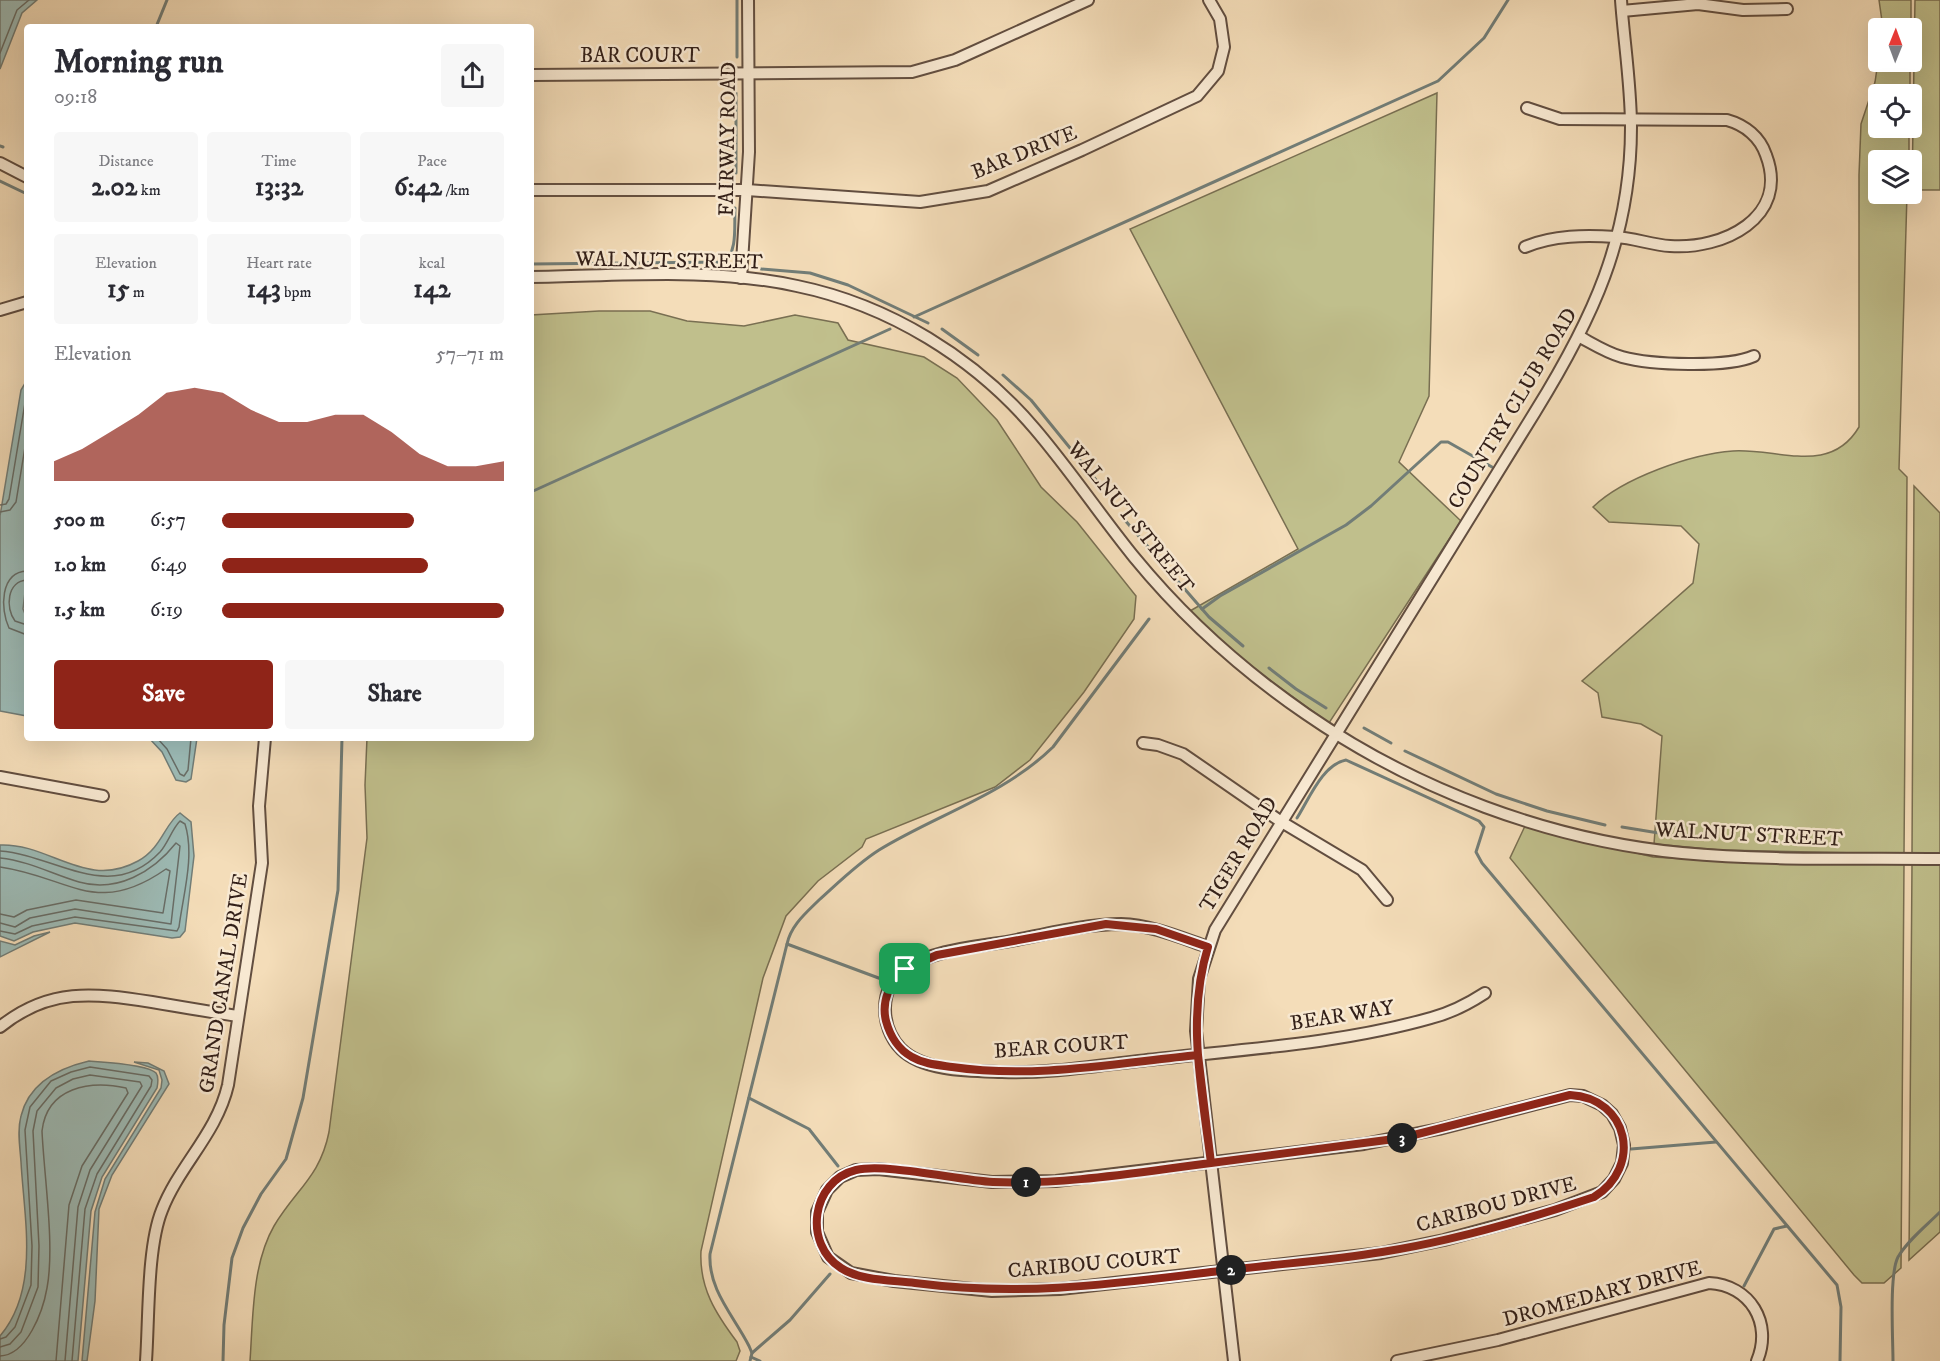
<!DOCTYPE html>
<meta charset="utf-8">
<style>
:root{--surface:#fff;--page:#f7f7f7;--text:#2b2b33;--muted:#7c7c81;--accent:#8f2418}
body{margin:0;font-family:"IM FELL DW Pica",serif;background:var(--page);color:var(--text);height:100vh;display:flex;flex-direction:column;font-size:22px;white-space:nowrap}
*{box-sizing:border-box;margin:0}
p{font-size:20px;color:var(--muted)}
.icon{flex:none;width:33px;height:33px;fill:none;stroke:currentColor;stroke-width:2;stroke-linecap:round;stroke-linejoin:round}
.map{position:relative;flex:1;overflow:hidden}
.side{position:absolute;left:24px;top:24px;width:510px;height:717px;display:flex;flex-direction:column;background:var(--surface);border-radius:6px;box-shadow:0 6px 24px #0002}
.side>*{flex:none}
.needle{width:39px;rotate:1deg}
.fabs{position:absolute;left:1868px;top:18px;display:grid;gap:12px}
.fabs a{display:grid;place-items:center;width:54px;height:54px;border-radius:6px;background:var(--surface);box-shadow:0 6px 24px #0002;font-size:30px}
.pin{position:absolute;display:grid;place-items:center;width:51px;height:51px;color:#fff;margin:-26px;border-radius:12px;box-shadow:0 3px 9px #0006}
.km{position:absolute;width:30px;height:30px;margin:-15px;border-radius:50%;background:#222;color:#fff;font-size:16px;line-height:30px;text-align:center}
.round{display:grid;place-items:center;flex:none;width:63px;height:63px;border-radius:6px;background:var(--page)}
.overview{display:flex;align-items:center;justify-content:space-between;height:102px;padding:0 30px}
h1{font-size:33px;font-weight:700;line-height:45px}
.stats{display:grid;grid-template-columns:repeat(3,1fr);gap:9px;height:102px;padding:6px 30px}
.stats div{display:grid;align-content:center;border-radius:6px;background:var(--page);text-align:center}
.stats b{font-size:26px;font-weight:700}
.stats small{font-size:16px;font-weight:400}
.stats p{font-size:16px}
.chart{height:168px;padding:12px 30px}
.chart p{display:flex;justify-content:space-between}
.chart svg{width:100%;height:108px;margin-top:6px;fill:var(--accent);opacity:.7}
.button{display:flex;gap:12px;margin-top:auto;padding:12px 30px}
.button a{flex:1;height:69px;border-radius:6px;background:var(--accent);color:#fff;font-size:24px;font-weight:700;line-height:69px;text-align:center}
.button a+a{background:var(--page);color:var(--text)}
ul{padding:0 30px;list-style:none;font-size:20px}
li{display:grid;grid-template-columns:96px 72px 1fr;align-items:center;height:45px}
li i{height:15px;border-radius:8px;background:var(--accent)}
.map>svg:first-child{display:block}
.green{fill:#c0bf8c;stroke:#796f52;stroke-width:1.5}
.water{fill:#9dbbb6;stroke:#727d77;stroke-width:1.5}
.lines{fill:none;stroke-linecap:round;stroke-linejoin:round}
.shore{stroke:#686d67;stroke-width:1.5}
.stream{stroke:#727d77;stroke-width:3}
.minor-casing{stroke:#624e40;stroke-width:14}
.minor{stroke:#f8e9d2;stroke-width:10}
.route-casing{stroke:#fff;stroke-width:12}
.route{stroke:#8f2418;stroke-width:8}
.labels{text-anchor:middle;stroke-width:5;stroke-linejoin:round;paint-order:stroke}
.street-label{font-size:21px;fill:#321f18;stroke:#f8e9d2}
</style>
<div class="map">
<svg width="1940" height="1361" viewBox="0 0 1940 1361">
<rect width="100%" height="100%" fill="#f4ddb9"/>
<filter id="stains"><feTurbulence type="fractalNoise" baseFrequency=".00333" numOctaves="4"/><feColorMatrix values="0 0 0 0 .2 0 0 0 0 .09 0 0 0 0 .02 0 0 0 .5 -.17"/></filter>
<radialGradient id="worn" r=".72"><stop offset=".6" stop-color="#630" stop-opacity="0"/><stop offset="1" stop-color="#630" stop-opacity=".3"/></radialGradient>
<g class="green">
<path d="M 1879,0 L 1911,0 L 1911,28 L 1883,28 Z"/>
<path d="M 1915,0 L 1940,0 L 1940,190 L 1912,190 Z"/>
<path d="M 1878,62 L 1910,62 L 1910,94 L 1878,94 L 1878,128 L 1909,128 L 1909,160 L 1878,160 L 1878,194 L 1907,194 L 1899,469 L 1907,477 L 1904,854 L 1720,850 L 1654,844 L 1662,736 L 1641,724 L 1602,717 L 1598,693 L 1582,681 L 1693,583 L 1699,544 L 1681,526 L 1609,522 L 1593,507 C 1623,478 1691,454 1733,451 C 1778,448 1830,476 1859,427 L 1859,175 L 1861,124 L 1875,82 Z"/>
<path d="M 1437,93 L 1429,396 L 1399,462 L 1461,521 L 1329,723 L 1242,660 L 1190,611 L 1298,549 L 1130,229 Z"/>
<path d="M 599,311 L 650,311 L 687,321 L 744,326 L 795,315 L 838,323 L 848,340 L 924,357 L 957,378 L 997,420 L 1041,487 L 1077,522 L 1136,596 L 1134,619 L 1084,692 L 1030,760 L 995,787 L 866,839 L 862,847 L 818,881 L 786,916 L 763,978 L 701,1251 C 699,1288 716,1314 737,1342 L 740,1351 L 736,1361 L 250,1361 C 253,1318 252,1264 274,1226 C 296,1189 320,1177 329,1132 L 367,838 L 365,785 L 367,738 L 531,738 L 531,315 Z"/>
<path d="M 1914,486 L 1940,513 L 1940,854 L 1912,854 Z"/>
<path d="M 1525,826 L 1653,857 L 1719,861 L 1904,864 L 1901,1268 L 1884,1283 L 1862,1283 L 1854,1275 L 1510,858 Z"/>
<path d="M 1912,864 L 1940,865 L 1940,1232 L 1909,1260 Z"/>
</g>
<g class="water">
<path d="M 0,0 L 37,0 L 22,13 L 0,69 Z"/>
<path d="M 27,380 L 27,576 L 23,609 L 27,619 L 27,716 L 0,711 L 0,516 L 21,390 Z"/>
<path d="M 149,738 L 197,738 L 191,779 L 186,782 L 176,780 L 162,752 Z"/>
<path d="M 180,813 L 191,822 L 194,856 L 185,931 L 180,937 L 172,938 L 75,923 L 33,932 L 14,941 L 0,936 L 0,845 C 50,843 86,890 138,861 C 162,848 165,823 180,813 Z"/>
<path d="M 50,932 L 0,957 L 0,941 L 15,945 L 34,936 Z"/>
<path d="M 89,1061 C 102,1062 148,1064 156,1073 C 159,1077 158,1083 157,1088 L 102,1177 L 91,1211 L 78,1361 L 0,1361 L 0,1336 C 40,1289 24,1218 21,1162 C 20,1147 17,1131 21,1116 C 29,1083 59,1068 89,1061 Z"/>
<path d="M 134,1062 L 148,1063 L 164,1071 L 169,1084 L 112,1175 L 99,1209 L 95,1301 L 87,1361 L 82,1361 L 95,1212 L 105,1179 L 161,1088 L 162,1080 L 159,1070 Z"/>
</g>
<g class="lines">
<g class="shore">
<path d="M 0,53 L 17,10 L 29,0"/>
<path d="M 0,505 L 6,504 L 9,499 L 27,391"/>
<path d="M 0,512 L 10,510 L 16,502 L 27,435"/>
<path d="M 27,571 C 0,572 0,609 9,628 L 27,635"/>
<path d="M 27,580 C 7,581 5,608 15,621 L 27,625"/>
<path d="M 157,738 L 167,749 L 180,774 L 184,776 L 188,770 L 191,738"/>
<path d="M 0,851 C 56,855 110,905 160,852 C 168,843 172,829 180,821 L 185,824 C 195,856 183,895 179,927 L 177,931 L 75,917 L 32,926 L 15,934 L 0,931"/>
<path d="M 0,858 C 29,861 52,874 79,882 C 117,893 153,872 176,843 L 180,846 L 171,924 L 75,909 L 30,918 L 15,927 L 0,923"/>
<path d="M 0,867 C 70,877 96,918 166,869 L 170,871 L 163,913 L 76,900 L 27,910 L 14,917 L 0,914"/>
<path d="M 0,1339 L 6,1337 L 15,1327 L 31,1285 L 32,1246 L 25,1130 L 30,1107 L 51,1081 L 71,1072 L 90,1067 L 149,1076 L 152,1080 L 151,1086 L 97,1174 L 85,1209 L 72,1361"/>
<path d="M 0,1347 L 10,1344 L 21,1332 L 38,1287 L 39,1246 L 33,1131 L 37,1111 L 56,1088 L 73,1079 L 90,1075 L 140,1082 L 142,1086 L 90,1170 L 78,1207 L 65,1361"/>
<path d="M 0,1356 C 27,1355 43,1311 47,1288 C 55,1246 44,1176 42,1131 C 47,1087 90,1080 126,1088 L 128,1093 L 82,1166 L 69,1205 L 56,1361"/>
</g>
<g class="stream">
<path d="M 737,0 L 737,57"/>
<path d="M 156,27 L 167,0"/>
<path d="M 736,93 L 736,173"/>
<path d="M 0,146 L 3,147"/>
<path d="M 0,181 L 27,194"/>
<path d="M 531,264 L 724,262 C 738,252 734,225 735,208"/>
<path d="M 761,269 L 810,273 L 848,285 L 928,323"/>
<path d="M 914,317 L 1438,81 L 1484,38 L 1508,0"/>
<path d="M 942,329 L 978,355"/>
<path d="M 1003,375 L 1031,400 L 1105,491"/>
<path d="M 531,492 L 890,329"/>
<path d="M 1123,518 L 1209,617 L 1243,646"/>
<path d="M 1202,609 L 1220,596 L 1346,525 L 1371,506 L 1441,442 L 1448,442 L 1492,467"/>
<path d="M 1269,668 L 1296,689 L 1326,708"/>
<path d="M 1364,728 L 1391,743"/>
<path d="M 1405,751 L 1496,794 L 1547,811 L 1605,825"/>
<path d="M 1297,818 C 1309,799 1323,764 1346,760 L 1479,821 L 1484,827 L 1476,852 L 1482,863 L 1837,1285 L 1841,1307 L 1840,1361"/>
<path d="M 1622,827 L 1689,838"/>
<path d="M 787,944 L 884,980"/>
<path d="M 749,1098 L 809,1129 L 838,1166"/>
<path d="M 1631,1149 L 1716,1142"/>
<path d="M 1744,1286 L 1774,1229 L 1787,1226"/>
<path d="M 752,1353 L 790,1320 L 830,1274"/>
<path d="M 751,1357 L 760,1361"/>
<path d="M 223,1361 L 224,1325 L 232,1258 L 243,1228 L 261,1194 L 286,1159 L 303,1098 L 338,890 L 342,738"/>
<path d="M 750,1361 L 752,1353 L 749,1346 C 734,1316 708,1290 710,1254 L 787,944 C 791,925 806,913 819,900 C 838,883 857,864 879,850 C 936,815 1004,795 1053,747 L 1149,619"/>
<path d="M 1893,1361 C 1893,1339 1889,1274 1898,1257 C 1908,1240 1926,1226 1940,1212"/>
</g>
<defs>
<g id="minor">
<path d="M 1622,11 L 1698,4 L 1743,10 L 1787,9"/>
<path d="M 531,75 L 912,72 L 955,60 L 1088,0"/>
<path d="M 0,163 L 27,177"/>
<path d="M 531,190 L 747,190 L 920,202 L 988,191 L 1082,150 L 1197,96 L 1218,71 L 1224,47 L 1220,19 L 1209,0"/>
<path d="M 1525,247 C 1553,235 1586,235 1616,237 C 1634,238 1652,245 1670,246 C 1722,250 1790,218 1766,155 C 1760,137 1745,125 1727,120 L 1560,119 L 1527,108"/>
<path d="M 531,277 C 618,276 711,267 797,286 C 889,305 975,358 1035,429 C 1070,470 1100,515 1134,557 C 1184,618 1242,670 1306,714 C 1416,790 1549,840 1682,853 C 1767,861 1854,858 1940,859"/>
<path d="M 741,278 L 749,152 L 748,0"/>
<path d="M 0,310 L 27,302"/>
<path d="M 1580,337 C 1593,344 1607,353 1622,357 C 1651,365 1727,368 1754,356"/>
<path d="M 1143,743 L 1158,745 L 1183,754 L 1280,821 L 1362,870 L 1387,900"/>
<path d="M 0,777 L 103,796"/>
<path d="M 1208,947 C 1179,937 1151,925 1121,924 C 1084,924 1047,934 1011,941 C 977,947 934,949 905,969 C 878,988 880,1027 901,1049 C 924,1072 972,1071 1002,1072 C 1054,1074 1106,1064 1157,1059 C 1248,1049 1343,1043 1431,1018 C 1451,1013 1468,1004 1485,993"/>
<path d="M 0,1027 C 49,987 94,993 152,1002 C 181,1007 210,1012 238,1016"/>
<path d="M 1570,1095 L 1583,1096 L 1602,1105 L 1612,1114 L 1620,1128 L 1624,1145 L 1622,1163 L 1614,1179 L 1602,1192 L 1555,1210 L 1444,1240 L 1381,1253 L 1060,1289 L 992,1291 L 894,1281 L 851,1273 L 828,1257 L 817,1232 L 817,1212 L 827,1190 L 840,1177 L 856,1170 L 878,1169 L 992,1182 L 1056,1181 L 1364,1144 L 1439,1129 Z"/>
<path d="M 146,1361 C 149,1319 147,1247 162,1210 C 179,1166 217,1133 228,1085 L 262,863 L 259,806 L 265,738"/>
<path d="M 1234,1361 L 1196,1031 L 1199,979 L 1215,930 L 1535,412 C 1592,320 1631,238 1631,127 C 1631,85 1624,42 1621,0"/>
<path d="M 1397,1361 L 1498,1340 L 1709,1283 C 1750,1285 1773,1323 1757,1361"/>
</g>
</defs>
<use href="#minor" class="minor-casing"/>
<use href="#minor" class="minor"/>
</g>
<g class="lines">
<defs>
<path id="route" d="M 905,969 C 890,982 881,1001 886,1021 C 890,1036 899,1050 912,1057 C 924,1064 938,1065 952,1067 C 1034,1079 1117,1063 1198,1055 L 1211,1163 C 1139,1172 1065,1185 993,1182 C 957,1180 886,1163 856,1170 C 811,1181 803,1244 841,1268 C 861,1281 892,1280 915,1283 C 1023,1297 1113,1284 1220,1271 C 1274,1264 1328,1261 1382,1252 C 1454,1241 1525,1220 1594,1197 C 1643,1167 1629,1098 1570,1095 L 1402,1138 L 1211,1163 C 1202,1091 1186,1018 1208,947 L 1156,929 L 1106,924 L 937,955 L 905,969"/>
</defs>
<use href="#route" class="route-casing"/>
<use href="#route" class="route"/>
</g>
<g class="labels">
<g class="street-label">
<text x="640" y="62">BAR COURT</text>
<text transform="translate(727 139) rotate(-89)" y="7">FAIRWAY ROAD</text>
<text transform="translate(1024 152) rotate(-22)" y="7">BAR DRIVE</text>
<text transform="translate(669 260) rotate(1)" y="7">WALNUT STREET</text>
<text transform="translate(1512 408) rotate(-59)" y="7">COUNTRY CLUB ROAD</text>
<text transform="translate(1131 517) rotate(51)" y="7">WALNUT STREET</text>
<text transform="translate(1749 834) rotate(3)" y="7">WALNUT STREET</text>
<text transform="translate(1238 854) rotate(-59)" y="7">TIGER ROAD</text>
<text transform="translate(223 983) rotate(-81)" y="7">GRAND CANAL DRIVE</text>
<text transform="translate(1342 1015) rotate(-9)" y="7">BEAR WAY</text>
<text transform="translate(1061 1046) rotate(-4)" y="7">BEAR COURT</text>
<text transform="translate(1496 1204) rotate(-15)" y="7">CARIBOU DRIVE</text>
<text transform="translate(1094 1263) rotate(-5)" y="7">CARIBOU COURT</text>
<text transform="translate(1602 1293) rotate(-15)" y="7">DROMEDARY DRIVE</text>
</g>
</g>
<rect width="100%" height="100%" filter="url(#stains)"/>
<rect width="100%" height="100%" fill="url(#worn)"/>
</svg>
<div class="fabs">
<a><svg class="needle" viewBox="-14 -14 28 28"><path d="M0-13l5 13h-10z" fill="#e53935"/><path d="M0 13l5-13h-10z" fill="#7c7c81"/></svg></a>
<a><svg class="icon" aria-label="locate" viewBox="0 0 24 24"><circle cx="12" cy="12" r="6"/><path d="M12 2v4M12 18v4M2 12h4M18 12h4"/></svg></a>
<a><svg class="icon" aria-label="layers" viewBox="0 0 24 24"><path d="M12 4l9 5-9 5-9-5zM3 14l9 5 9-5"/></svg></a>
</div>
<div class="pin" style="left:905px;top:969px;background:#1e9e55"><svg class="icon" aria-label="arrive" viewBox="0 0 24 24"><path d="M6 21V4h12l-3 4 3 4H6"/></svg></div>
<b class="km" style="left:1026px;top:1182px">1</b>
<b class="km" style="left:1231px;top:1270px">2</b>
<b class="km" style="left:1402px;top:1138px">3</b>
<section class="side">
<div class="overview"><div><h1>Morning run</h1><p>09:18</p></div><a class="round"><svg class="icon" aria-label="share" viewBox="0 0 24 24"><path d="M12 15V3M7 8l5-5 5 5M5 13v7h14v-7"/></svg></a></div>
<div class="stats">
<div><p>Distance</p><b>2.02<small> km</small></b></div>
<div><p>Time</p><b>13:32</b></div>
<div><p>Pace</p><b>6:42<small> /km</small></b></div>
</div>
<div class="stats">
<div><p>Elevation</p><b>15<small> m</small></b></div>
<div><p>Heart rate</p><b>143<small> bpm</small></b></div>
<div><p>kcal</p><b>142</b></div>
</div>
<div class="chart"><p><span>Elevation</span>57–71 m</p>
<svg viewBox="0 0 160 44" preserveAspectRatio="none"><path d="M0 44V36L10 31L20 24L30 17L40 8L50 6L60 8L70 15L80 20L90 20L100 17L110 17L120 24L130 33L140 38L150 38L160 36V44z"/></svg>
</div>
<ul>
<li><b>500 m</b>6:57<i style="width:68%"></i></li>
<li><b>1.0 km</b>6:49<i style="width:73%"></i></li>
<li><b>1.5 km</b>6:19<i style="width:100%"></i></li>
</ul>
<div class="button"><a>Save</a><a>Share</a></div>
</section>
</div>
